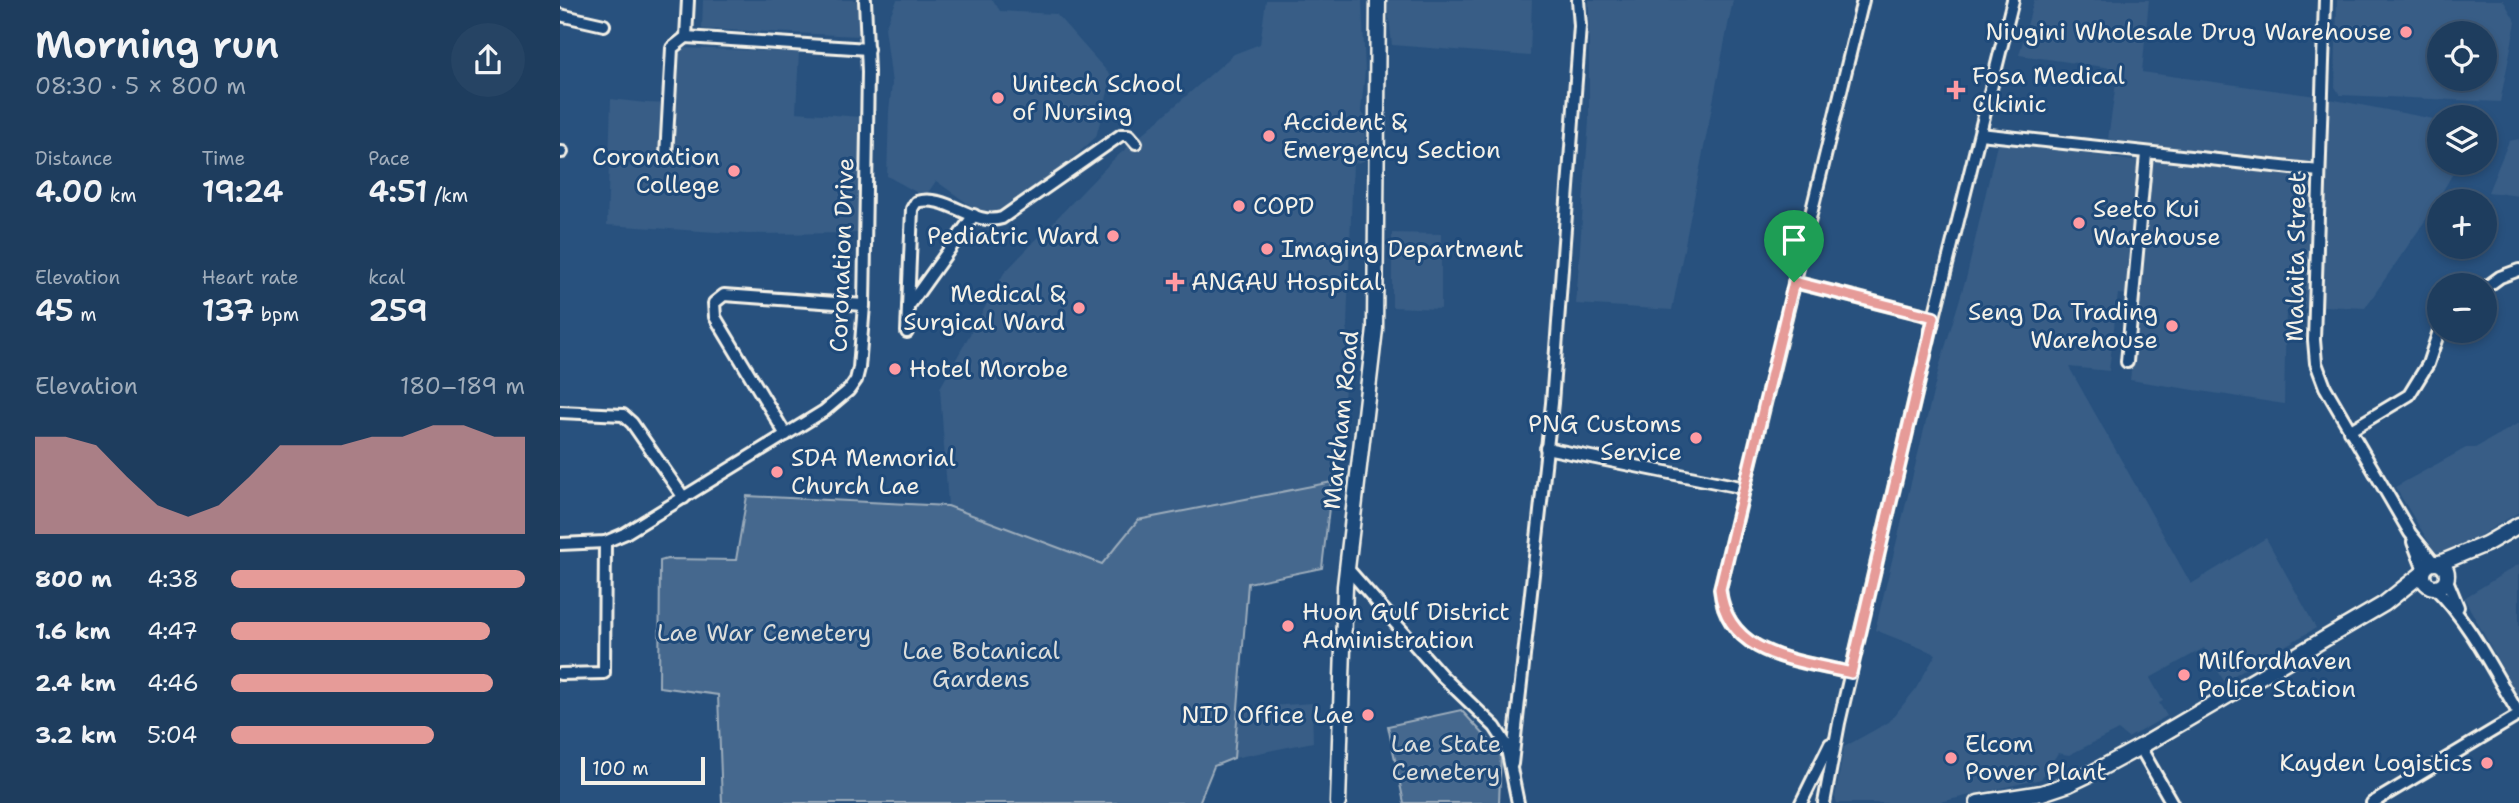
<!DOCTYPE html>
<meta charset="utf-8">
<style>
:root{--surface:#1e3d5e;--page:#264464;--text:#f1f3f6;--muted:#a1aebc;--line:#3c5673;--accent:#e69b98}
body{margin:0;font-family:"Shantell Sans",sans-serif;background:var(--page);color:var(--text);height:100vh;display:flex;flex-direction:column;font-size:26px;white-space:nowrap}
*{box-sizing:border-box;margin:0}
p{font-size:23px;color:var(--muted)}
.icon{flex:none;width:38px;height:38px;fill:none;stroke:currentColor;stroke-width:2;stroke-linecap:round;stroke-linejoin:round}
.map{position:relative;flex:1;overflow:hidden}
.sheet{display:flex;flex-direction:column;background:var(--surface);width:560px}
.sheet>*{flex:none}
.buttons{position:absolute;left:1867px;top:21px;display:grid;gap:14px}
.buttons a{display:grid;place-items:center;width:70px;height:70px;border-radius:50%;background:var(--surface);box-shadow:0 4px 10px #0003,0 0 0 2px var(--line);font-size:35px}
.scale{position:absolute;left:21px;bottom:18px;width:124px;box-sizing:border-box;padding-left:7px;border:4px solid #f4f1e8;border-top:0;font-size:19px;line-height:24px;white-space:nowrap;color:#f4f1e8;-webkit-text-stroke:5px #1f4a7a;paint-order:stroke}
.pin{position:absolute;display:grid;place-items:center;width:60px;height:60px;color:#fff;margin:-72px -30px;border-radius:50% 50% 50% 0;rotate:-45deg;box-shadow:0 0 7px #0007}
.pin .icon{rotate:45deg}
.round{display:grid;place-items:center;flex:none;width:74px;height:74px;border-radius:37px;background:var(--page)}
.overview{display:flex;align-items:center;justify-content:space-between;height:119px;padding:0 35px}
h1{font-size:38px;font-weight:600;line-height:52px}
.metrics{display:grid;grid-template-columns:repeat(3,1fr);gap:10px;height:119px;padding:7px 35px}
.metrics div{display:grid;align-content:center}
.metrics b{font-size:30px;font-weight:600}
.metrics small{font-size:19px;font-weight:400}
.metrics p{font-size:19px}
.chart{height:196px;padding:14px 35px}
.chart p{display:flex;justify-content:space-between}
.chart svg{width:100%;height:126px;margin-top:7px;fill:var(--accent);opacity:.7}
ul{padding:0 35px;list-style:none;font-size:23px}
li{display:grid;grid-template-columns:112px 84px 1fr;align-items:center;height:52px}
li i{height:18px;border-radius:9px;background:var(--accent)}
main{display:flex;flex:1;min-height:0}
.map>svg:first-child{display:block}
.built{fill:#375d86;fill-rule:evenodd}
.green{fill:#45688e;stroke:#9cacbb;stroke-width:2}
.lines{fill:none;stroke-linecap:round;stroke-linejoin:round}
.minor-casing{stroke:#f4f1e8;stroke-width:16}
.major-casing{stroke:#f4f1e8;stroke-width:19}
.minor{stroke:#1f4a7a;stroke-width:10}
.major{stroke:#1f4a7a;stroke-width:14}
.route-casing{stroke:#fff;stroke-width:14}
.route{stroke:#e69b98;stroke-width:9}
.poi-dot{fill:#ff9aa2;stroke:#1f4a7a;stroke-width:2.5}
.labels{text-anchor:middle;stroke-width:6;stroke-linejoin:round;paint-order:stroke}
.poi-label{font-size:24px;fill:#f4f1e8;stroke:#1f4a7a;text-anchor:start}
.street-label{font-size:24px;fill:#f4f1e8;stroke:#1f4a7a}
.park-label{font-size:24px;fill:#dadcda;stroke:#1f4a7a}
</style>
<main>
<section class="sheet">
<div class="overview"><div><h1>Morning run</h1><p>08:30 · 5 × 800 m</p></div><a class="round"><svg class="icon" aria-label="share" viewBox="0 0 24 24"><path d="M12 15V3M7 8l5-5 5 5M5 13v7h14v-7"/></svg></a></div>
<div class="metrics">
<div><p>Distance</p><b>4.00<small> km</small></b></div>
<div><p>Time</p><b>19:24</b></div>
<div><p>Pace</p><b>4:51<small> /km</small></b></div>
</div>
<div class="metrics">
<div><p>Elevation</p><b>45<small> m</small></b></div>
<div><p>Heart rate</p><b>137<small> bpm</small></b></div>
<div><p>kcal</p><b>259</b></div>
</div>
<div class="chart"><p><span>Elevation</span>180–189 m</p>
<svg viewBox="0 0 160 44" preserveAspectRatio="none"><path d="M0 44V10L10 10L20 13L30 24L40 34L50 38L60 34L70 24L80 13L90 13L100 13L110 10L120 10L130 6L140 6L150 10L160 10V44z"/></svg>
</div>
<ul>
<li><b>800 m</b>4:38<i style="width:100%"></i></li>
<li><b>1.6 km</b>4:47<i style="width:88%"></i></li>
<li><b>2.4 km</b>4:46<i style="width:89%"></i></li>
<li><b>3.2 km</b>5:04<i style="width:69%"></i></li>
</ul>
</section>
<div class="map">
<svg width="1959" height="803" viewBox="0 0 1959 803">
<rect width="100%" height="100%" fill="#28517e"/>
<filter id="ink" filterUnits="userSpaceOnUse"><feTurbulence type="fractalNoise" baseFrequency=".0143" numOctaves="2"/><feDisplacementMap in="SourceGraphic" scale="14" xChannelSelector="R" yChannelSelector="G"/><feConvolveMatrix kernelMatrix="1 2 1 2 8 2 1 2 1" color-interpolation-filters="sRGB"/></filter>
<g filter="url(#ink)">
<g class="built">
<path d="M 143,0 L 297,0 L 299,36 L 142,29 Z"/>
<path d="M 337,0 L 433,0 L 440,11 L 496,14 L 552,77 L 536,137 L 503,167 L 430,216 L 421,213 L 376,181 L 365,197 L 327,176 L 329,111 L 332,84 L 325,27 Z"/>
<path d="M 706,0 L 802,0 L 805,71 L 801,111 L 806,118 L 804,161 L 793,164 L 783,434 L 774,463 L 772,482 L 578,520 L 543,564 L 388,506 L 380,388 L 444,273 L 553,160 L 674,54 L 700,44 Z"/>
<path d="M 827,0 L 972,0 L 970,56 L 832,45 Z"/>
<path d="M 1029,0 L 1173,0 L 1112,310 L 1016,304 L 1029,120 Z"/>
<path d="M 1474,0 L 1589,0 L 1582,72 L 1749,95 L 1879,120 L 1880,163 L 1899,163 L 1867,218 L 1805,308 L 1764,306 L 1726,311 L 1724,404 L 1570,380 L 1580,296 L 1558,294 L 1549,371 L 1509,367 L 1631,584 L 1706,538 L 1756,628 L 1664,681 L 1644,648 L 1590,678 L 1603,701 L 1599,703 L 1607,716 L 1568,738 L 1558,730 L 1509,755 L 1498,753 L 1481,779 L 1376,803 L 1277,803 L 1275,797 L 1284,747 L 1329,722 L 1355,690 L 1376,654 L 1315,630 L 1380,364 L 1407,275 L 1437,144 L 1459,144 L 1573,161 L 1576,143 L 1548,139 L 1558,69 L 1459,55 Z"/>
<path d="M 1777,0 L 1943,0 L 1956,22 L 1940,102 L 1780,95 L 1775,87 ZM 1880,33 L 1925,33 L 1925,79 L 1880,79 Z"/>
<path d="M 120,48 L 239,52 L 236,112 L 301,117 L 300,233 L 187,234 L 47,225 L 51,99 L 86,103 L 117,104 Z"/>
<path d="M 1959,139 L 1959,196 L 1928,192 L 1949,141 Z"/>
<path d="M 832,233 L 881,234 L 881,309 L 832,307 Z"/>
<path d="M 1959,423 L 1959,512 L 1904,545 L 1876,554 L 1835,487 L 1906,448 L 1915,448 Z"/>
<path d="M 1959,564 L 1959,699 L 1904,598 Z"/>
<path d="M 752,703 L 753,742 L 674,758 L 678,708 Z"/>
</g>
<g class="green">
<path d="M 772,482 L 762,568 L 688,583 L 674,758 L 654,766 L 639,803 L 162,803 L 158,695 L 99,687 L 100,561 L 107,559 L 176,560 L 187,496 L 388,506 L 542,564 L 578,520 Z"/>
<path d="M 901,710 L 941,753 L 939,803 L 844,803 L 828,726 Z"/>
</g>
<g class="lines">
<defs>
<g id="minor">
<path d="M 1765,0 L 1754,340 L 1756,363 L 1765,387 L 1850,533 L 1874,563"/>
<path d="M 0,15 L 44,25"/>
<path d="M 126,37 L 308,49"/>
<path d="M 1420,134 L 1759,171"/>
<path d="M 0,152 L 2,152"/>
<path d="M 106,156 L 112,48 L 126,37 L 128,0"/>
<path d="M 1234,282 L 1374,317"/>
<path d="M 1925,288 L 1940,277 L 1959,270"/>
<path d="M 348,307 L 414,215"/>
<path d="M 347,332 L 352,209 L 356,202 C 387,193 413,227 442,218 L 561,135 L 569,135 L 576,143"/>
<path d="M 1567,362 L 1586,154"/>
<path d="M 0,412 L 63,415 L 72,423 L 124,498"/>
<path d="M 1789,431 L 1849,395 L 1868,364 L 1880,328"/>
<path d="M 226,435 L 155,317 L 154,303 L 164,295 L 304,305"/>
<path d="M 986,448 L 1185,488"/>
<path d="M 1853,542 L 1864,570"/>
<path d="M 0,544 L 45,542 L 64,534 L 264,411 L 289,390 L 296,380 L 299,368 L 304,305 L 308,72 L 305,0"/>
<path d="M 787,568 L 882,676 L 935,727 L 946,744 L 958,803"/>
<path d="M 1887,580 L 1898,607"/>
<path d="M 1874,587 C 1910,622 1933,671 1959,714"/>
<path d="M 1291,673 C 1238,660 1167,657 1160,589 L 1303,0"/>
<path d="M 0,674 L 44,673 L 45,542"/>
<path d="M 1580,747 L 1612,803"/>
<path d="M 952,764 L 992,403 L 1020,26 L 1018,0"/>
<path d="M 1241,803 L 1270,744"/>
<path d="M 1264,803 L 1279,723 L 1374,317 L 1453,0"/>
<path d="M 1812,803 L 1959,715"/>
</g>
<g id="major">
<circle cx="1875" cy="575" r="12"/>
<path d="M 1880,563 L 1926,544 L 1959,525"/>
<path d="M 778,803 L 785,586 L 815,329 L 818,0"/>
<path d="M 1418,803 L 1482,793 L 1509,784 L 1530,774 L 1580,747 L 1824,604 L 1863,573"/>
</g>
</defs>
<use href="#minor" class="minor-casing"/>
<use href="#major" class="major-casing"/>
<use href="#minor" class="minor"/>
<use href="#major" class="major"/>
</g>
</g>
<g class="lines" filter="url(#ink)">
<defs>
<path id="route" d="M 1234,282 L 1374,317 L 1291,673 C 1238,660 1167,657 1160,589 Z"/>
</defs>
<use href="#route" class="route-casing"/>
<use href="#route" class="route"/>
</g>
<g class="poi-dot">
<circle cx="1846" cy="32" r="7"/>
<path d="M1392.5 79.5h7v7h7v7h-7v7h-7v-7h-7v-7h7z"/>
<circle cx="438" cy="98" r="7"/>
<circle cx="709" cy="136" r="7"/>
<circle cx="174" cy="171" r="7"/>
<circle cx="679" cy="206" r="7"/>
<circle cx="1519" cy="223" r="7"/>
<circle cx="553" cy="236" r="7"/>
<circle cx="707" cy="249" r="7"/>
<path d="M611.5 271.5h7v7h7v7h-7v7h-7v-7h-7v-7h7z"/>
<circle cx="519" cy="308" r="7"/>
<circle cx="1612" cy="326" r="7"/>
<circle cx="335" cy="369" r="7"/>
<circle cx="1136" cy="438" r="7"/>
<circle cx="217" cy="472" r="7"/>
<circle cx="728" cy="626" r="7"/>
<circle cx="1624" cy="675" r="7"/>
<circle cx="808" cy="715" r="7"/>
<circle cx="1391" cy="758" r="7"/>
<circle cx="1927" cy="763" r="7"/>
</g>
<g class="labels">
<g class="poi-label">
<text x="1832" y="40" text-anchor="end">Niugini Wholesale Drug Warehouse</text>
<text x="1412" y="84">Fosa Medical<tspan x="1412" dy="28">Clkinic</tspan></text>
<text x="452" y="92">Unitech School<tspan x="452" dy="28">of Nursing</tspan></text>
<text x="723" y="130">Accident &amp;<tspan x="723" dy="28">Emergency Section</tspan></text>
<text x="160" y="165" text-anchor="end">Coronation<tspan x="160" dy="28">College</tspan></text>
<text x="693" y="214">COPD</text>
<text x="1533" y="217">Seeto Kui<tspan x="1533" dy="28">Warehouse</tspan></text>
<text x="539" y="244" text-anchor="end">Pediatric Ward</text>
<text x="721" y="257">Imaging Department</text>
<text x="631" y="290">ANGAU Hospital</text>
<text x="505" y="302" text-anchor="end">Medical &amp;<tspan x="505" dy="28">Surgical Ward</tspan></text>
<text x="1598" y="320" text-anchor="end">Seng Da Trading<tspan x="1598" dy="28">Warehouse</tspan></text>
<text x="349" y="377">Hotel Morobe</text>
<text x="1122" y="432" text-anchor="end">PNG Customs<tspan x="1122" dy="28">Service</tspan></text>
<text x="231" y="466">SDA Memorial<tspan x="231" dy="28">Church Lae</tspan></text>
<text x="742" y="620">Huon Gulf District<tspan x="742" dy="28">Administration</tspan></text>
<text x="1638" y="669">Milfordhaven<tspan x="1638" dy="28">Police Station</tspan></text>
<text x="794" y="723" text-anchor="end">NID Office Lae</text>
<text x="1405" y="752">Elcom<tspan x="1405" dy="28">Power Plant</tspan></text>
<text x="1913" y="771" text-anchor="end">Kayden Logistics</text>
</g>
<g class="street-label">
<text transform="translate(282 255) rotate(-88)" y="8">Coronation Drive</text>
<text transform="translate(1736 257) rotate(-89)" y="8">Malaita Street</text>
<text transform="translate(781 420) rotate(-84)" y="8">Markham Road</text>
</g>
<g class="park-label">
<text x="204" y="641">Lae War Cemetery</text>
<text x="421" y="659">Lae Botanical<tspan x="421" dy="28">Gardens</tspan></text>
<text x="886" y="752">Lae State<tspan x="886" dy="28">Cemetery</tspan></text>
</g>
</g>
</svg>
<div class="buttons">
<a><svg class="icon" aria-label="locate" viewBox="0 0 24 24"><circle cx="12" cy="12" r="6"/><path d="M12 2v4M12 18v4M2 12h4M18 12h4"/></svg></a>
<a><svg class="icon" aria-label="layers" viewBox="0 0 24 24"><path d="M12 4l9 5-9 5-9-5zM3 14l9 5 9-5"/></svg></a>
<a>+</a>
<a>−</a>
</div>
<div class="scale">100 m</div>
<div class="pin" style="left:1234px;top:282px;background:#1e9e55"><svg class="icon" aria-label="arrive" viewBox="0 0 24 24"><path d="M6 21V4h12l-3 4 3 4H6"/></svg></div>
</div>
</main>
